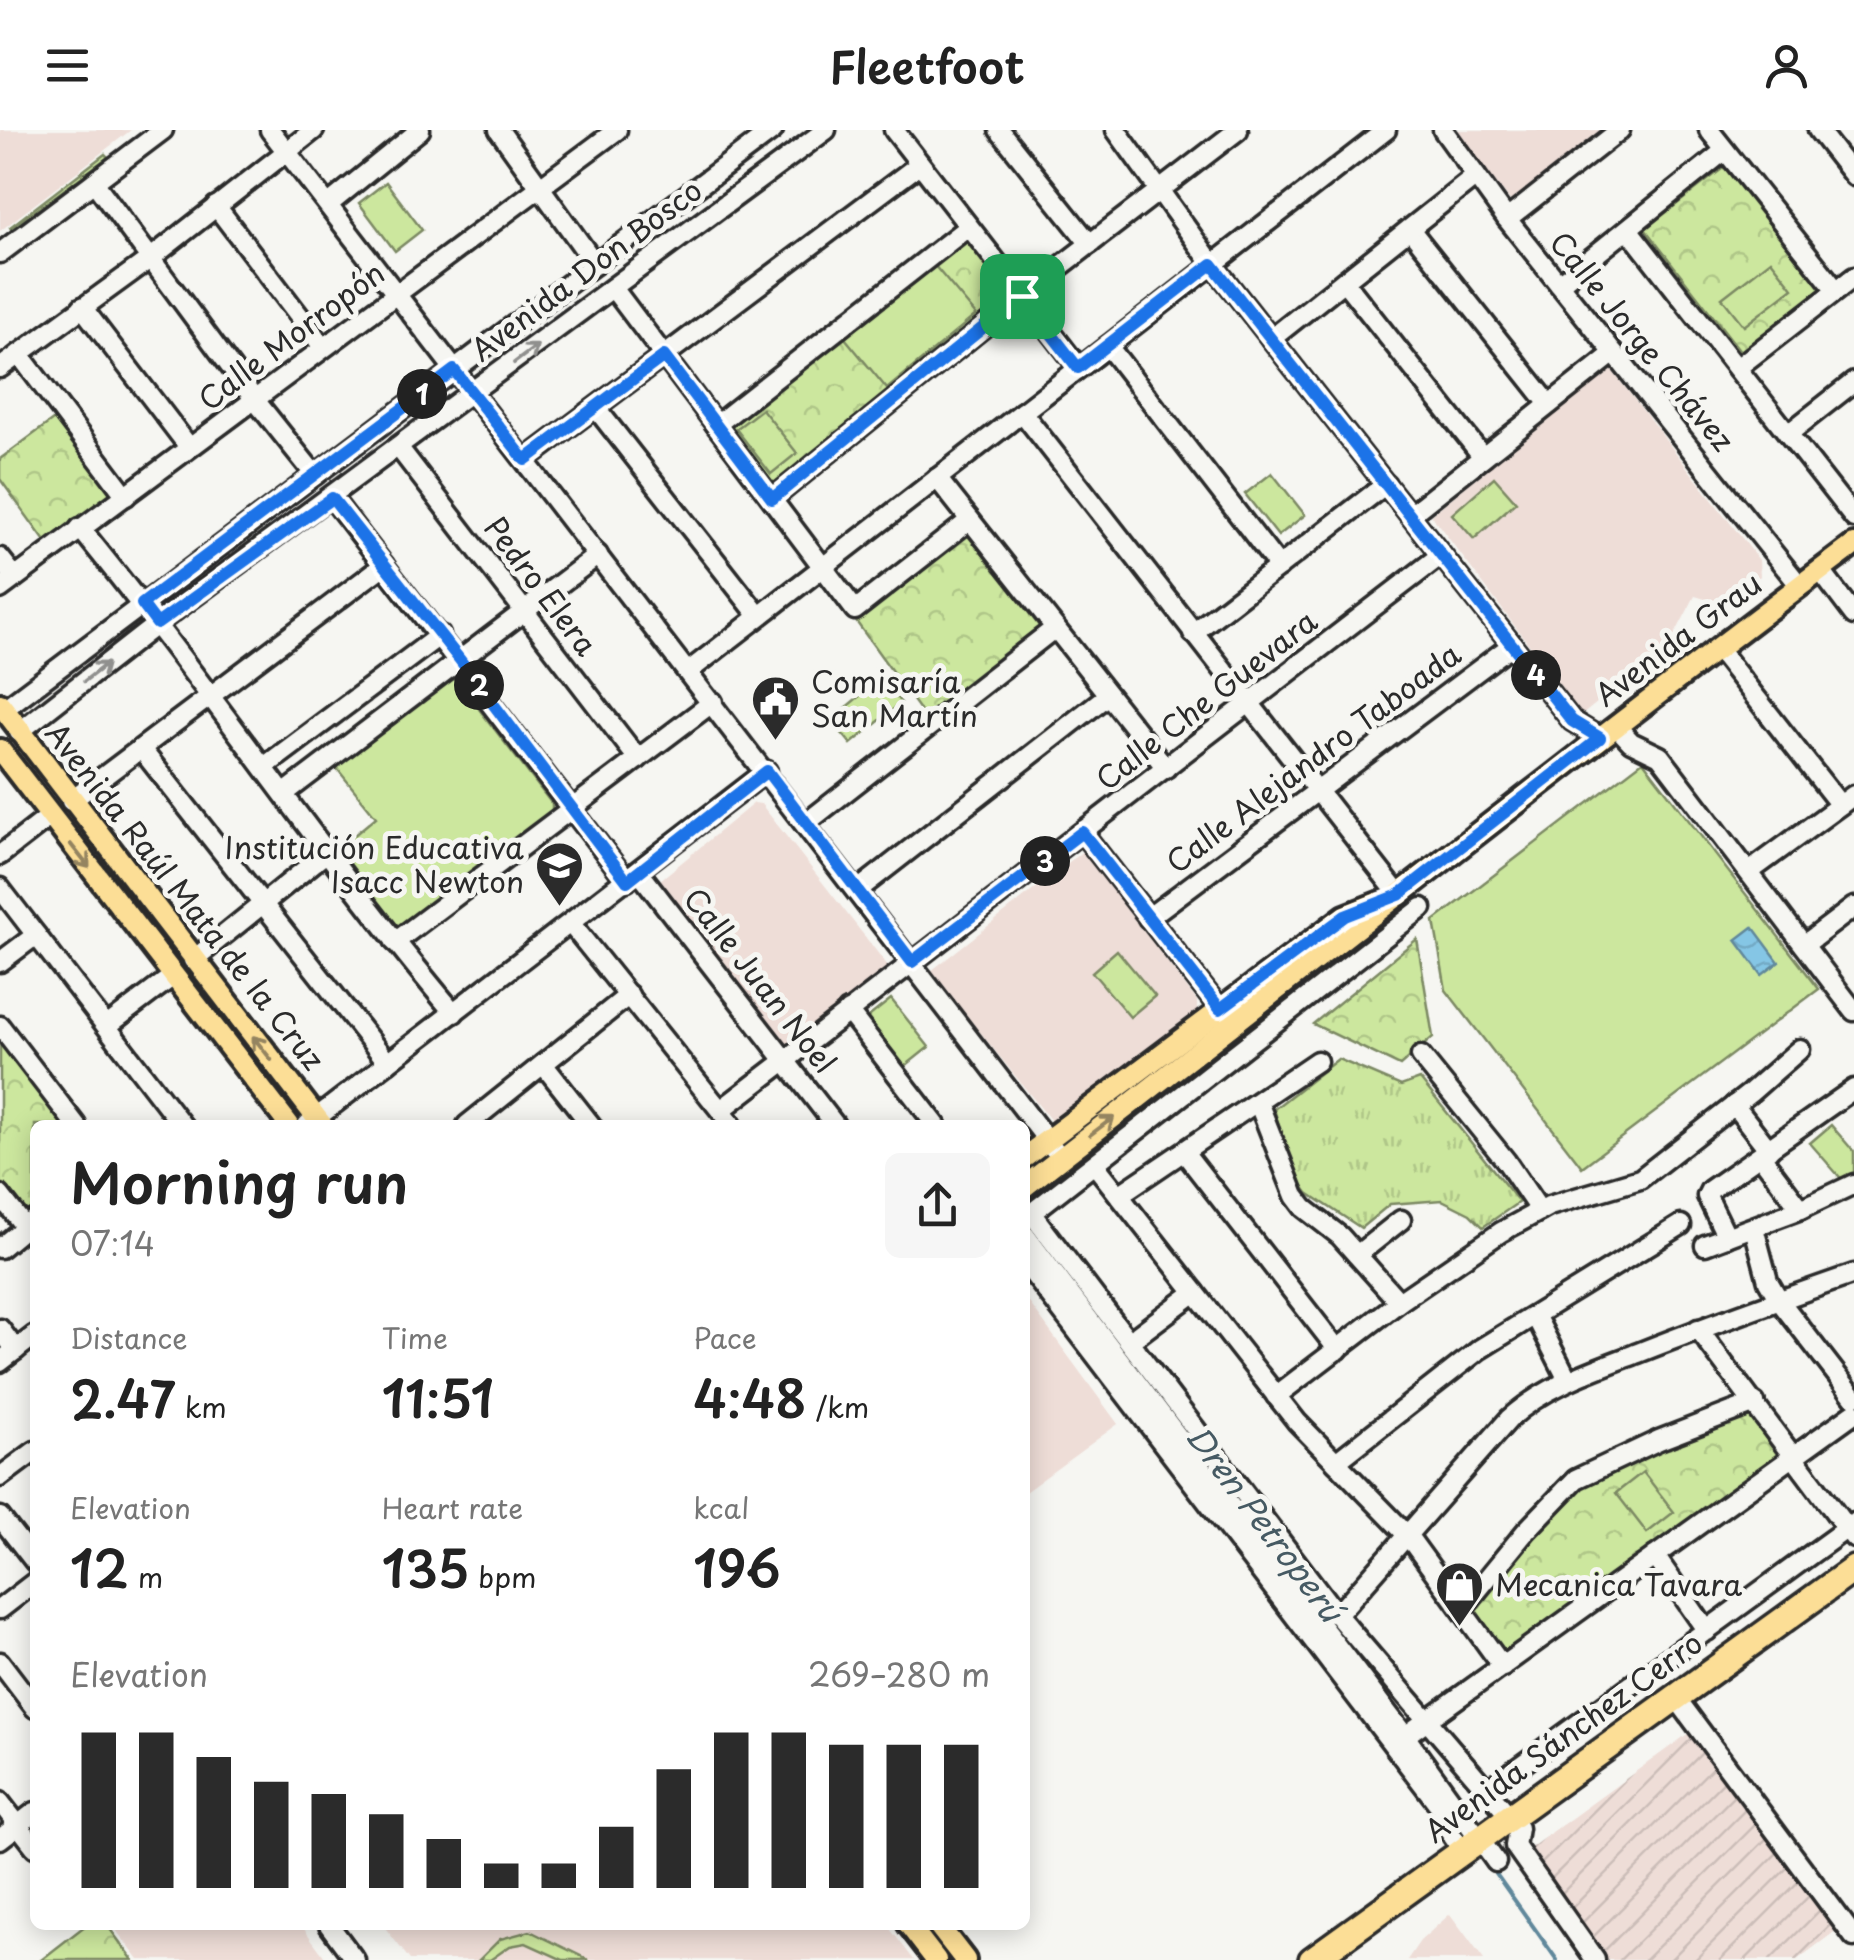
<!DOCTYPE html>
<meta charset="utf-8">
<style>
:root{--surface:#fff;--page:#f6f6f6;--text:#222;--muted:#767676;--accent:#2b2b2b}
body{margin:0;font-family:"Playpen Sans",sans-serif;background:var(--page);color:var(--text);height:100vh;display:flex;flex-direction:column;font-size:38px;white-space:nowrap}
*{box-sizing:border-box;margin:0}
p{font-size:32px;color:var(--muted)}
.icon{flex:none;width:55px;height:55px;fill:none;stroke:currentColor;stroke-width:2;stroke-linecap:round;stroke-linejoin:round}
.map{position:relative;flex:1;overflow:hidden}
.drawer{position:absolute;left:30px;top:990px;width:1000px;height:810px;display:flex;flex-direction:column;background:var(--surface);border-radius:15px;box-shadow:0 5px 25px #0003}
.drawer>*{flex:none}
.pin{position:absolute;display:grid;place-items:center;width:85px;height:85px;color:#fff;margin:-42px;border-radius:20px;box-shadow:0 5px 15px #0006}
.km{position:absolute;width:50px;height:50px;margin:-25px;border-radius:50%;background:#222;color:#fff;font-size:28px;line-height:50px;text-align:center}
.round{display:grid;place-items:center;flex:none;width:105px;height:105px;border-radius:15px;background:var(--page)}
.head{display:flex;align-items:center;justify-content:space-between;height:170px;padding:0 40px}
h1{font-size:55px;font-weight:600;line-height:75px}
.figures{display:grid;grid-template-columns:repeat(3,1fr);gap:15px;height:170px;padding:10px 40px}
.figures div{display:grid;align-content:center}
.figures b{font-size:50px;font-weight:600}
.figures small{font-size:28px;font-weight:400}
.figures p{font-size:28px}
.chart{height:280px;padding:20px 40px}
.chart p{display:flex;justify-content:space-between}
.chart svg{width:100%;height:180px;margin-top:10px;stroke:var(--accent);stroke-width:6}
header{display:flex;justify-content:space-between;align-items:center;height:130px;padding:0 40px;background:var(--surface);font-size:45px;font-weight:600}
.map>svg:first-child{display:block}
.built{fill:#eeddd7}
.industrial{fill:url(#industrial-furrows)}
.grass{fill:url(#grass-tufts);stroke:#7c8964;stroke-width:2.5}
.forest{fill:url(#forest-crowns);stroke:#7c8964;stroke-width:2.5}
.garden{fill:#cce79e;stroke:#7c8964;stroke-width:2.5}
.water{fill:url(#water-waves);stroke:#61889b;stroke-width:2.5}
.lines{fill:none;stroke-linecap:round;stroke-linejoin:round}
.stream{stroke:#61889b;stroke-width:4}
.minor-casing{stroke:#2b2b2b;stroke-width:25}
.major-casing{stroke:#2b2b2b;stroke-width:28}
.highway-casing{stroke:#2b2b2b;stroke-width:32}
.minor{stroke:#f6f6f2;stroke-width:18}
.major{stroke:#fcde96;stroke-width:20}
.highway{stroke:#fcde96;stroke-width:25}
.oneway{stroke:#90908e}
.oneway2{stroke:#948460}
.route-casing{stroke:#fff;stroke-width:20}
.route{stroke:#1a73e8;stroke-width:12}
.labels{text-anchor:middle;stroke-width:10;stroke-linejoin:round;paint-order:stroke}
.street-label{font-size:30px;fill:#2b2b2b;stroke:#f6f6f2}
.poi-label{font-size:30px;fill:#2b2b2b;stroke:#f6f6f2;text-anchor:start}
.water-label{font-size:32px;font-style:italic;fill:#465a63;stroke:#f6f6f2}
</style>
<header><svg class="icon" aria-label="menu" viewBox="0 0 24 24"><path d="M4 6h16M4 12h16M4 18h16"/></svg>Fleetfoot<svg class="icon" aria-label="person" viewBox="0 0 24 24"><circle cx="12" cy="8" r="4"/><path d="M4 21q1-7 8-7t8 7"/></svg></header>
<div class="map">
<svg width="1854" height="1830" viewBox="0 0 1854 1830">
<defs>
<pattern id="industrial-furrows" width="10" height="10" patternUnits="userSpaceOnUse" patternTransform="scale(2.5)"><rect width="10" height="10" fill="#eeddd7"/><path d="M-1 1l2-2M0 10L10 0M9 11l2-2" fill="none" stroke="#ccbeb9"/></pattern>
<pattern id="grass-tufts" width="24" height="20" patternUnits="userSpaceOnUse" patternTransform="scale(2.5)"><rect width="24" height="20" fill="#cce79e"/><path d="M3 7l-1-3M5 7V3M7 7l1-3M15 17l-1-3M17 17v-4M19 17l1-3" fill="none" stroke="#afc688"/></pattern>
<pattern id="forest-crowns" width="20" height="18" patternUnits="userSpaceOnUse" patternTransform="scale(2.5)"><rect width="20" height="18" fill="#cce79e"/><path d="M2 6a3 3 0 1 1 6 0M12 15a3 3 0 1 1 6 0" fill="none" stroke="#afc688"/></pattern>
<pattern id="water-waves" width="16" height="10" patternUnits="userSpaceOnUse" patternTransform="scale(2.5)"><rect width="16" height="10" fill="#85c6e5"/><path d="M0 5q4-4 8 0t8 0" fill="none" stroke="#73aac5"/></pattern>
</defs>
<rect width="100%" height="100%" fill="#f6f6f2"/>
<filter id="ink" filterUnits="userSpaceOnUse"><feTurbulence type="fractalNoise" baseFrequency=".01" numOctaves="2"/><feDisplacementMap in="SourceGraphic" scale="20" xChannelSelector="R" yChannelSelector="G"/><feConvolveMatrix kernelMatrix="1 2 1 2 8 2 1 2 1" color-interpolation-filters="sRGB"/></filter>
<g filter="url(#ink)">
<g class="built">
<path d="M 0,0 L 131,0 L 0,101 Z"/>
<path d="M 1455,0 L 1602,0 L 1511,72 Z"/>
<path d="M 1610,238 L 1759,430 L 1760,446 L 1725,475 L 1695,466 L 1670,514 L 1582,585 L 1431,385 Z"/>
<path d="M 754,673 L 761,674 L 888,836 L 888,841 L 788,920 L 657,756 L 659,751 Z"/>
<path d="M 1083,721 L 1197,871 L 1197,884 L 1052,992 L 931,841 Z"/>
<path d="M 1025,1167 L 1118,1294 L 1025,1362 Z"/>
<path d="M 1450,1784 L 1484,1830 L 1407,1830 L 1420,1811 Z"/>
<path d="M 112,1795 L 301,1795 L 327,1830 L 139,1830 Z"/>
<path d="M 383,1795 L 887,1795 L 914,1830 L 410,1830 Z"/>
</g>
<path class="industrial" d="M 1689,1603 L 1837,1800 L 1797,1830 L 1607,1830 L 1526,1721 Z"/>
<g class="grass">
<path d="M 105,24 L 108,27 L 11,99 L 10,97 Z"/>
<path d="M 1338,929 L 1401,956 L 1420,949 L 1519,1072 L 1483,1097 L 1470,1084 L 1442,1070 L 1390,1074 L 1361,1098 L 1308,1063 L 1293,1042 L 1274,979 Z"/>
</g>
<g class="forest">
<path d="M 1727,35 L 1823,157 L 1741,222 L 1645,99 Z"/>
<path d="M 963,104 L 1013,167 L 775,358 L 723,294 Z"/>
<path d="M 57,287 L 114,364 L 47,414 L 0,349 L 0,329 Z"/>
<path d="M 965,402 L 1040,497 L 1038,504 L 928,591 L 855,490 Z"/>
<path d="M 1417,809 L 1433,907 L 1400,936 L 1313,894 Z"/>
<path d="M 0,906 L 69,995 L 35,995 L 35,1079 L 27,1086 L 0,1052 Z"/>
<path d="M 1754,1279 L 1786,1323 L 1508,1529 L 1472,1480 L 1535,1395 L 1593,1345 Z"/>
<path d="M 86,1795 L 107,1795 L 133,1830 L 41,1830 Z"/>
</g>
<g class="garden">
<path d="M 386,52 L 422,100 L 395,121 L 359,73 Z"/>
<path d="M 1771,130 L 1793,158 L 1744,196 L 1722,168 Z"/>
<path d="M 934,135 L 976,185 L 887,259 L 845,208 Z"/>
<path d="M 762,279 L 797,323 L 771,344 L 736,299 Z"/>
<path d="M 1272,343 L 1305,385 L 1278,406 L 1245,364 Z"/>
<path d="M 1494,347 L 1516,372 L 1474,409 L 1452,384 Z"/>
<path d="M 881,548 L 901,573 L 851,614 L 831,590 Z"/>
<path d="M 449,549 L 456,549 L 552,674 L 552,681 L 400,798 L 393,796 L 335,721 L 376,687 L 335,636 Z"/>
<path d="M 1643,631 L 1819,859 L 1582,1037 L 1446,860 L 1434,791 Z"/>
<path d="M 1117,820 L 1155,866 L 1130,887 L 1092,842 Z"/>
<path d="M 891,869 L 929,917 L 904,937 L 866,889 Z"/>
<path d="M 1831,995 L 1854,1022 L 1854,1045 L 1845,1053 L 1810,1013 Z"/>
<path d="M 1643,1342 L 1674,1382 L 1647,1403 L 1616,1363 Z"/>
<path d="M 530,1801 L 589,1830 L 563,1830 L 526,1813 L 510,1816 L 490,1830 L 479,1830 L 500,1809 Z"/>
</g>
<path class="water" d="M 1753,797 L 1779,832 L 1762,845 L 1736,810 Z"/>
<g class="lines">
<path class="stream" d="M 1496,1744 L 1557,1830"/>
<defs>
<g id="minor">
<path d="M 270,0 L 1061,1028"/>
<path d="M 499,0 L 595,134"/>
<path d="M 894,0 L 1079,238"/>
<path d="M 999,0 L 1090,114"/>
<path d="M 1116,0 L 1213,135 L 1572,591 L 1600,608"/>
<path d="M 1443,0 L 1507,89 L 1800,456"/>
<path d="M 1709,0 L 1836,160"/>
<path d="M 1818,0 L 1854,46"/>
<path d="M 94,52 L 255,270 L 315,345"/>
<path d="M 329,74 L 420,0"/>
<path d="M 216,76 L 323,217"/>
<path d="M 1507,89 L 1620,0"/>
<path d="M 1410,99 L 1549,274"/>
<path d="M 1628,99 L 1854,388"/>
<path d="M 0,123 L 163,0"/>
<path d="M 1344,151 L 1483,327"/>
<path d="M 1559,154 L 1724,21"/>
<path d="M 613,158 L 855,480 L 970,390"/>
<path d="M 82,177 L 189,317"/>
<path d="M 1271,209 L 1476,46"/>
<path d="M 1108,216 L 1279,437"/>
<path d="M 19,224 L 126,366"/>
<path d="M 0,238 L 151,128 L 314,0"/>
<path d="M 1737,238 L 1854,147"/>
<path d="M 596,278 L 759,486"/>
<path d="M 1022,282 L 1399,765"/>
<path d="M 716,295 L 968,97"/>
<path d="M 1788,304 L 1854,252"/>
<path d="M 399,318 L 638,629"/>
<path d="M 525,330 L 920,34"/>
<path d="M 937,348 L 1166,638"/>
<path d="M 332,368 L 627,751"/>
<path d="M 772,369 L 1022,166 L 1238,0"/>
<path d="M 1410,385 L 1614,223"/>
<path d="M 80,398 C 209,556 323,727 454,883"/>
<path d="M 0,428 L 15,447"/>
<path d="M 1820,440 L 1854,485"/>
<path d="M 0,459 L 617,0"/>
<path d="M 1193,503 L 1386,354"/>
<path d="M 1717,518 L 1840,675"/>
<path d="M 689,541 L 1386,0"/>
<path d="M 4,579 L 773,0"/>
<path d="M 1616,596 L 1631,612 L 1660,626 L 1854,881"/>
<path d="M 19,602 L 157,494 L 826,0"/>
<path d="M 142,620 L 388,933"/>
<path d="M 264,637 L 440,505"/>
<path d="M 285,663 L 598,425"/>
<path d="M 71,671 L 384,435"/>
<path d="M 806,693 L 1055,498"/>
<path d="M 1082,702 L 1227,888"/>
<path d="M 0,725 L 49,687"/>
<path d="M 639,742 L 835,995"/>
<path d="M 1749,742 L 1854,665"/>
<path d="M 0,758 L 182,995"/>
<path d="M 858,760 L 1108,565"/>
<path d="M 1148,788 L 1512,515"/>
<path d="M 571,794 L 732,995"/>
<path d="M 395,812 L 713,572"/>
<path d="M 1804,815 L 1854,777"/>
<path d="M 193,830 L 327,722"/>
<path d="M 0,832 L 36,805"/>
<path d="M 848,881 L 936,995"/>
<path d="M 0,896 L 76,995"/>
<path d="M 107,896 L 173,846"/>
<path d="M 1421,926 L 1506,1031 L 1540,1081"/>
<path d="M 543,934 L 591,995"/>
<path d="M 1258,972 L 1295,1066 L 1304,1078 L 1340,1106 L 1399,1172"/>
<path d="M 1734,975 L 1769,1020"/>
<path d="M 721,980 L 1441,425"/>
<path d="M 307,995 L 767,641"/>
<path d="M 467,995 L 629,865"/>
<path d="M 1184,1022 L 1338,1220"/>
<path d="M 1761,1026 L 1801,1079"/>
<path d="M 1096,1036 L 1297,1292 L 1408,1406 L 1503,1537"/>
<path d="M 0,1065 L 25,1097"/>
<path d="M 1119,1065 L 1317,931"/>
<path d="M 1032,1084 L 1337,1485 L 1511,1688 L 1518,1698 L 1515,1716 L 1595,1830"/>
<path d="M 1025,1088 L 1422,778"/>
<path d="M 1754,1098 L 1768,1151 L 1779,1170 L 1854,1267"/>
<path d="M 1025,1105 L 1405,1606 L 1473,1700"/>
<path d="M 1727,1107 L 1707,1066 L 1710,1060 L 1854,959"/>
<path d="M 1705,1115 L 1801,1079 L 1854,1054"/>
<path d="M 0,1118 L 35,1089"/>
<path d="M 1357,1125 L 1401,1090"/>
<path d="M 1025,1133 L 1445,1683 L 1451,1704 L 1464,1722"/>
<path d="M 1536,1187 L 1568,1250"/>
<path d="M 0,1199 L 16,1220"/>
<path d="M 1698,1199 L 1854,1408"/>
<path d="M 1138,1205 L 1195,1162"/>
<path d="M 0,1232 L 35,1205"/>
<path d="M 1276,1266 L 1399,1172 L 1501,1102 L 1549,1076 L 1640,1049 L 1750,963 L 1800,919"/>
<path d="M 1336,1332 L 1480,1219 L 1681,1095"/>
<path d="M 0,1347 L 35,1321"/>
<path d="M 0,1387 L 35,1432"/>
<path d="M 1655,1426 L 1707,1501"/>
<path d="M 1463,1478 L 1526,1401 L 1576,1349 L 1659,1310 L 1755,1273"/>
<path d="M 0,1479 L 35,1452"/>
<path d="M 1337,1485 L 1509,1289 C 1545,1256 1593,1240 1638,1223 C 1709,1195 1782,1169 1854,1144"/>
<path d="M 0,1532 L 35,1578"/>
<path d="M 1677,1569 L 1854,1807"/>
<path d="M 1405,1606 L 1854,1283"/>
<path d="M 1487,1660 L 1854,1393"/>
<path d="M 0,1672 L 35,1717"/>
<path d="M 0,1709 L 35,1682"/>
<path d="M 1486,1718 L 1496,1732"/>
<path d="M 329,1795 L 355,1830"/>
</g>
<g id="major">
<path d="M 0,574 L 322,995"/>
<path d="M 0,620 L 289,995"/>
<path d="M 1025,1027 L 1345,786 L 1378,773"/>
<path d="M 1025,1056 C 1301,842 1575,625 1854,415"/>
<path d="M 909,1795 L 936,1830"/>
<path d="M 938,1795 L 965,1830"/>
</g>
<path id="highway" d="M 1312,1830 L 1854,1439"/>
</defs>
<use href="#minor" class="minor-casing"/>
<use href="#major" class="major-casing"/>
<use href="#highway" class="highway-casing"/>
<use href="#minor" class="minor"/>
<use href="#major" class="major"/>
<use href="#highway" class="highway"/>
</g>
<defs><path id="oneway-shaft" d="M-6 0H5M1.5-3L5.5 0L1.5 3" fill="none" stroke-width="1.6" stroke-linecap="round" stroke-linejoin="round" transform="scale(2.5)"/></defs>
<g class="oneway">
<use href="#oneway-shaft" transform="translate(526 224) rotate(-37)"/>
<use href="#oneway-shaft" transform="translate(96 542) rotate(-38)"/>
</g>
<g class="oneway2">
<use href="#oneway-shaft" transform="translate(80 726) rotate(52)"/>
<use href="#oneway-shaft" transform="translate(262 918) rotate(-128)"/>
<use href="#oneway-shaft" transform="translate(1102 996) rotate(-37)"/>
</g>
</g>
<g class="lines" filter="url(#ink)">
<defs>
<path id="route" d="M 1212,134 L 1572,591 L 1600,608 L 1399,765 L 1345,786 L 1220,879 L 1082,702 L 912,832 L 767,641 L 627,751 L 460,530 L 332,368 L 157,494 L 142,474 L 454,240 L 525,330 L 664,226 L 772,369 L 1022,166 L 1078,238 Z"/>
</defs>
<use href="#route" class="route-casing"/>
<use href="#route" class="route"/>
</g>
<defs>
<symbol id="civic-pin" viewBox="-11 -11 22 30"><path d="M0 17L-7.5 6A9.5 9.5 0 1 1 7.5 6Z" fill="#2b2b2b" stroke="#f6f6f2"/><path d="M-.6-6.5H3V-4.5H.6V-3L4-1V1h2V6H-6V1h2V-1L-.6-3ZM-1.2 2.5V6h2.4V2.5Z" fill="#fff"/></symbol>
<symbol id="school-pin" viewBox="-11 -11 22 30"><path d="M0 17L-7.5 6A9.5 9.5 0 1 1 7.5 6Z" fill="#2b2b2b" stroke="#f6f6f2"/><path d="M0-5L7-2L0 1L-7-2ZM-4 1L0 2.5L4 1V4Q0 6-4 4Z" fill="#fff"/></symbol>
<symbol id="shop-pin" viewBox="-11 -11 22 30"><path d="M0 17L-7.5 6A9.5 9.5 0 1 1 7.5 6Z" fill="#2b2b2b" stroke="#f6f6f2"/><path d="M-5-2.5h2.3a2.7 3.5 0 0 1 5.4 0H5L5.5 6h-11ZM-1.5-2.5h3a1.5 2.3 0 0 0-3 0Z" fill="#fff"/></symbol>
</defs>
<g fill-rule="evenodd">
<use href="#civic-pin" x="748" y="542" width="55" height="75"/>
<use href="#school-pin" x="532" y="708" width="55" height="75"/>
<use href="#shop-pin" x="1432" y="1428" width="55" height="75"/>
</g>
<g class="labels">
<g class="street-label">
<text transform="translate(587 141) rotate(-37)" y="10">Avenida Don Bosco</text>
<text transform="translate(292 207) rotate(-37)" y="10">Calle Morropón</text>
<text transform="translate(1641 212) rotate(51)" y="10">Calle Jorge Chávez</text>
<text transform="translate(540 457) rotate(53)" y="10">Pedro Elera</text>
<text transform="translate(1679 510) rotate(-37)" y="10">Avenida Grau</text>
<text transform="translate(1207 571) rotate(-38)" y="10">Calle Che Guevara</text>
<text transform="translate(1314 629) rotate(-37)" y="10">Calle Alejandro Taboada</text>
<text transform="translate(184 767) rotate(52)" y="10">Avenida Raúl Mata de la Cruz</text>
<text transform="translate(759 851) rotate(52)" y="10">Calle Juan Noel</text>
<text transform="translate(1564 1608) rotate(-36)" y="10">Avenida Sánchez Cerro</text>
</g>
<g class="poi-label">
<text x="811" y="563">Comisaría<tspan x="811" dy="34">San Martín</tspan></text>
<text x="524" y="729" text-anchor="end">Institución Educativa<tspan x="524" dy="34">Isacc Newton</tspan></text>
<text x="1495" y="1466">Mecanica Tavara</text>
</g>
<g class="water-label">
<text transform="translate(1264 1394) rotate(53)" y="11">Dren Petroperú</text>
</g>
</g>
</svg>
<div class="pin" style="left:1022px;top:166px;background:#1e9e55"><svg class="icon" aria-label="arrive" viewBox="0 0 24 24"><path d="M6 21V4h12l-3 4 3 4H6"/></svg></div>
<b class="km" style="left:422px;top:264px">1</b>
<b class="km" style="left:479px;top:555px">2</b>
<b class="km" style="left:1045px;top:731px">3</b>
<b class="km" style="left:1536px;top:545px">4</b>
<section class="drawer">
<div class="head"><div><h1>Morning run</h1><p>07:14</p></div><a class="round"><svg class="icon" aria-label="share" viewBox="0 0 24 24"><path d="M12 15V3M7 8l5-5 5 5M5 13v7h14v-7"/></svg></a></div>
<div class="figures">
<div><p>Distance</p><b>2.47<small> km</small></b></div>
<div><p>Time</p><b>11:51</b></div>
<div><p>Pace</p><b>4:48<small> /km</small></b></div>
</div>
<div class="figures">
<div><p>Elevation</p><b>12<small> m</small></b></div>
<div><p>Heart rate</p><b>135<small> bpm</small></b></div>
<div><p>kcal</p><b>196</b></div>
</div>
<div class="chart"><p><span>Elevation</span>269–280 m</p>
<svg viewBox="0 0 160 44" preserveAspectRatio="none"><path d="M5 44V6M15 44V6M25 44V12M35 44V18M45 44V21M55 44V26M65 44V32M75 44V38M85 44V38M95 44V29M105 44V15M115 44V6M125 44V6M135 44V9M145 44V9M155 44V9"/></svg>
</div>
</section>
</div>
